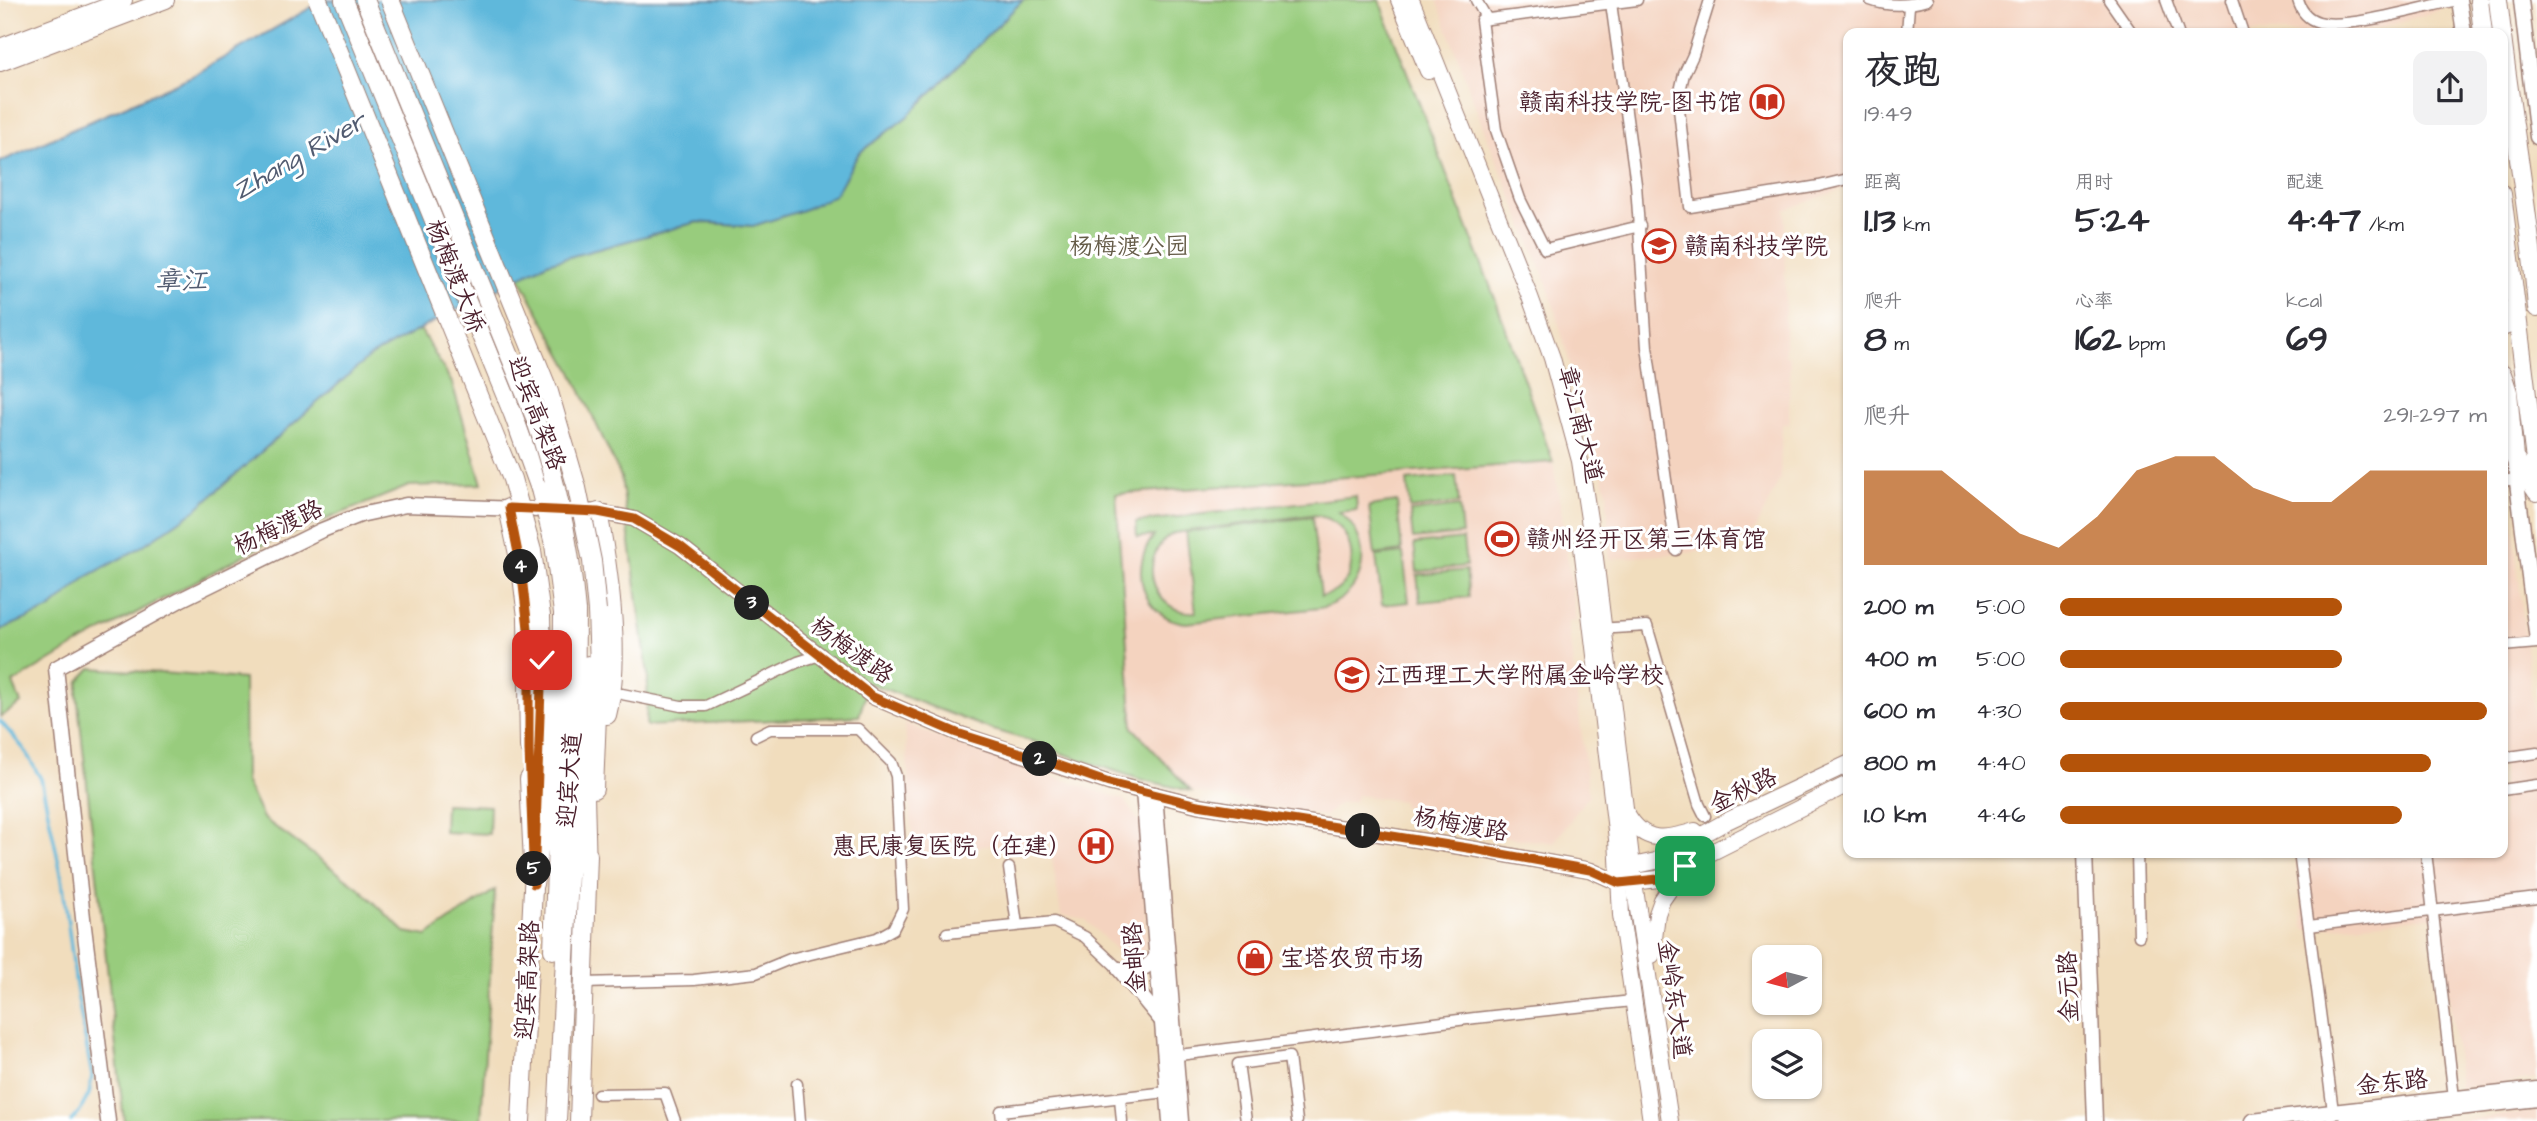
<!DOCTYPE html>
<html lang="zh">
<meta charset="utf-8">
<style>
:root{--surface:#fff;--page:#f2f2f3;--text:#2b2b33;--muted:#7c7c81;--accent:#b45309}
body{margin:0;font-family:"Architects Daughter","LXGW WenKai TC",sans-serif;background:var(--page);color:var(--text);height:100vh;display:flex;flex-direction:column;font-size:26px;white-space:nowrap}
*{box-sizing:border-box;margin:0}
p{font-size:23px;color:var(--muted)}
.icon{flex:none;width:38px;height:38px;fill:none;stroke:currentColor;stroke-width:2;stroke-linecap:round;stroke-linejoin:round}
.map{position:relative;flex:1;overflow:hidden}
.details{position:absolute;left:1843px;top:28px;width:665px;height:830px;display:flex;flex-direction:column;background:var(--surface);border-radius:14px;box-shadow:0 2px 5px #0004}
.details>*{flex:none}
.needle{width:46px;rotate:263deg}
.controls{position:absolute;left:1752px;top:945px;display:grid;gap:14px}
.controls a{display:grid;place-items:center;width:70px;height:70px;border-radius:14px;background:var(--surface);box-shadow:0 2px 5px #0004;font-size:35px}
.pin{position:absolute;display:grid;place-items:center;width:60px;height:60px;color:#fff;margin:-30px;border-radius:14px;box-shadow:0 4px 10px #0006}
.km{position:absolute;width:35px;height:35px;margin:-18px;border-radius:50%;background:#222;color:#fff;font-size:19px;line-height:35px;text-align:center}
.round{display:grid;place-items:center;flex:none;width:74px;height:74px;border-radius:14px;background:var(--page)}
.summary{display:flex;align-items:center;justify-content:space-between;height:119px;padding:0 21px}
h1{font-size:38px;font-weight:800;line-height:52px}
.stats{display:grid;grid-template-columns:repeat(3,1fr);gap:10px;height:119px;padding:7px 21px}
.stats div{display:grid;align-content:center}
.stats b{font-size:35px;font-weight:800}
.stats small{font-size:19px;font-weight:400}
.stats p{font-size:19px}
.chart{height:196px;padding:14px 21px}
.chart p{display:flex;justify-content:space-between}
.chart svg{width:100%;height:126px;margin-top:7px;fill:var(--accent);opacity:.7}
ul{padding:0 21px;list-style:none;font-size:23px}
li{display:grid;grid-template-columns:112px 84px 1fr;align-items:center;height:52px}
li i{height:18px;border-radius:9px;background:var(--accent)}
.map>svg:first-child{display:block}
.built{fill:#f4d3bf}
.green{fill:#98cc7d;stroke:#717654;stroke-width:2;fill-rule:evenodd}
.water{fill:#5eb8db;stroke:#546c83;stroke-width:2}
.lines{fill:none;stroke-linecap:round;stroke-linejoin:round}
.stream{stroke:#5eb8db;stroke-width:3.5}
.minor-casing{stroke:#9e7e74;stroke-width:13}
.tertiary-casing{stroke:#9e7e74;stroke-width:17}
.secondary-casing{stroke:#9e7e74;stroke-width:18}
.primary-casing{stroke:#9e7e74;stroke-width:20}
.trunk-casing{stroke:#9e7e74;stroke-width:20}
.minor{stroke:#fff;stroke-width:10}
.tertiary{stroke:#fff;stroke-width:14}
.secondary{stroke:#fff;stroke-width:16}
.primary{stroke:#fff;stroke-width:18}
.trunk{stroke:#fff;stroke-width:18}
.primary-bridge-casing{stroke:#9e7e74;stroke-width:20;stroke-linecap:butt}
.trunk-bridge-casing{stroke:#9e7e74;stroke-width:20;stroke-linecap:butt}
.primary-bridge{stroke:#fff;stroke-width:18}
.trunk-bridge{stroke:#fff;stroke-width:18}
.route-casing{stroke:#fff;stroke-width:14}
.route{stroke:#b45309;stroke-width:9}
.labels{text-anchor:middle;stroke-width:6;stroke-linejoin:round;paint-order:stroke}
.poi-label{font-size:24px;fill:#4a1f2b;stroke:#fff;text-anchor:start}
.park-label{font-size:24px;fill:#655c48;stroke:#fff}
.street-label{font-size:24px;fill:#4a1f2b;stroke:#fff}
.water-label{font-size:26px;font-style:italic;fill:#525c71;stroke:#fff}
</style>
<div class="map">
<svg width="2537" height="1121" viewBox="0 0 2537 1121">
<rect width="100%" height="100%" fill="#fff"/>
<filter id="ink" filterUnits="userSpaceOnUse"><feTurbulence type="fractalNoise" baseFrequency=".0143" numOctaves="2"/><feDisplacementMap in="SourceGraphic" scale="14" xChannelSelector="R" yChannelSelector="G"/><feConvolveMatrix kernelMatrix="1 2 1 2 8 2 1 2 1" color-interpolation-filters="sRGB"/></filter>
<filter id="wash" filterUnits="userSpaceOnUse"><feTurbulence type="fractalNoise" baseFrequency=".00686" numOctaves="4" result="noise"/><feDisplacementMap in="SourceGraphic" scale="28" xChannelSelector="R" yChannelSelector="G"/><feGaussianBlur stdDeviation="1.57" result="paint"/><feColorMatrix in="noise" values="0 0 0 0 0 0 0 0 0 0 0 0 0 0 0 0 0 1.4 0 .05"/><feComposite in="paint" operator="in"/></filter>
<g filter="url(#wash)">
<rect width="100%" height="100%" fill="#f1ddbd"/>
<g class="built">
<path d="M 1437,0 L 2440,0 L 2441,10 L 2360,33 L 1848,33 L 1848,187 L 1785,210 L 1785,356 L 1790,357 L 1789,424 L 1782,424 L 1780,479 L 1755,531 L 1723,550 L 1609,559 L 1607,493 L 1547,283 L 1481,122 Z"/>
<path d="M 1553,462 L 1562,515 L 1576,621 L 1568,622 L 1589,795 L 1554,843 L 1444,830 L 1445,820 L 1420,808 L 1402,806 L 1402,801 L 1357,795 L 1356,801 L 1340,803 L 1325,816 L 1191,791 L 1133,728 L 1116,494 Z"/>
<path d="M 2507,473 L 2537,745 L 2537,1079 L 2460,1088 L 2439,916 L 2305,930 L 2295,852 L 2502,852 L 2502,474 Z"/>
<path d="M 905,723 L 947,741 L 1124,800 L 1141,825 L 1147,943 L 1142,953 L 1130,955 L 1120,954 L 1086,920 L 1061,915 L 1049,839 L 913,854 Z"/>
<path d="M 2537,1111 L 2537,1121 L 2452,1121 Z"/>
</g>
<g class="green">
<path d="M 1023,0 L 1379,0 L 1496,301 L 1553,462 L 1116,494 L 1133,728 L 1191,791 L 1139,779 L 1058,752 L 1045,745 L 993,730 L 869,683 L 859,716 L 646,726 L 648,675 L 621,477 L 572,372 L 519,277 L 547,263 L 697,222 L 753,226 L 834,195 L 859,153 L 908,116 Z"/>
<path d="M 420,329 L 452,383 L 482,484 L 409,486 L 265,544 L 78,644 L 13,683 L 21,703 L 0,717 L 0,630 L 50,609 L 88,576 L 136,550 L 194,511 L 369,357 Z"/>
<path d="M 1456,476 L 1459,503 L 1410,509 L 1407,481 Z"/>
<path d="M 1356,496 L 1357,510 L 1339,512 C 1377,541 1367,598 1320,608 L 1186,623 C 1142,619 1128,567 1154,536 L 1137,537 L 1136,522 ZM 1311,515 C 1361,517 1365,591 1321,596 L 1312,517 L 1186,532 L 1196,612 C 1151,616 1135,554 1174,533 Z"/>
<path d="M 1397,502 L 1402,551 L 1375,555 L 1369,506 Z"/>
<path d="M 1459,506 L 1462,534 L 1413,539 L 1410,512 Z"/>
<path d="M 1463,539 L 1466,566 L 1417,572 L 1414,544 Z"/>
<path d="M 1403,553 L 1409,602 L 1382,605 L 1376,556 Z"/>
<path d="M 1466,570 L 1469,597 L 1420,602 L 1417,575 Z"/>
<path d="M 91,668 L 244,679 L 245,781 L 263,818 L 358,887 L 405,932 L 427,936 L 495,890 L 481,1121 L 124,1121 L 77,694 L 79,681 Z"/>
<path d="M 445,804 L 490,806 L 489,834 L 444,832 Z"/>
</g>
<path class="water" d="M 324,0 L 1023,0 L 908,116 L 859,153 L 835,195 L 803,210 L 753,226 L 697,222 L 547,263 L 420,329 L 369,357 L 194,511 L 136,550 L 88,576 L 50,609 L 0,630 L 0,162 L 192,76 Z"/>
<g class="lines">
<path class="stream" d="M 0,721 L 24,749 L 41,779 L 62,878 L 77,993 L 92,1076 L 89,1094 L 80,1111 L 71,1121"/>
</g>
</g>
<g filter="url(#ink)">
<g class="lines">
<defs>
<g id="minor">
<path d="M 1476,0 L 1487,19"/>
<path d="M 1637,0 L 1481,20 L 1496,130 L 1520,199 L 1545,249 L 1640,226"/>
<path d="M 1710,0 L 1693,55 L 1684,74 L 1678,100 L 1690,207 L 1819,186 L 1848,179"/>
<path d="M 1870,0 C 1889,7 1908,6 1927,0"/>
<path d="M 2109,0 L 2132,33"/>
<path d="M 2166,0 L 2178,33"/>
<path d="M 2232,0 L 2243,33"/>
<path d="M 2298,0 C 2301,11 2307,19 2319,22 C 2345,30 2427,6 2457,0"/>
<path d="M 1611,3 L 1636,184 L 1647,347 L 1676,550"/>
<path d="M 1907,33 L 1909,6"/>
<path d="M 2502,481 L 2516,479"/>
<path d="M 1597,629 L 1647,626 L 1699,804 L 1705,816"/>
<path d="M 2502,646 L 2537,643"/>
<path d="M 622,694 L 681,706 L 706,706 L 798,662 L 820,655"/>
<path d="M 2502,758 L 2537,753"/>
<path d="M 2502,790 L 2537,785"/>
<path d="M 2137,852 L 2139,936"/>
<path d="M 2299,852 L 2333,1111"/>
<path d="M 2426,852 L 2454,1098"/>
<path d="M 1009,868 L 1017,925"/>
<path d="M 2309,926 L 2537,898"/>
<path d="M 947,933 L 1054,922 L 1085,937 L 1119,969"/>
<path d="M 584,983 L 694,980 L 756,973 L 790,959 L 877,938 L 893,929 L 903,909 L 896,776 L 891,762 L 858,729 L 770,729 L 756,736"/>
<path d="M 1171,1056 L 1475,1018 L 1632,1001"/>
<path d="M 797,1084 L 800,1121"/>
<path d="M 598,1094 L 665,1093 L 675,1121"/>
<path d="M 1120,1098 L 1122,1121"/>
<path d="M 1002,1121 L 1001,1111 L 1167,1092"/>
<path d="M 1246,1121 L 1238,1064 L 1289,1057 L 1297,1121"/>
</g>
<g id="tertiary">
<path d="M 2459,0 L 2464,33"/>
<path d="M 2521,0 L 2537,137"/>
<path d="M 2514,459 L 2537,640"/>
<path d="M 1143,791 L 1170,1121"/>
<path d="M 1155,794 L 1181,1121"/>
<path d="M 2085,852 L 2095,1121"/>
<path d="M 1119,969 L 1161,1020"/>
<path d="M 1119,969 C 1136,973 1145,971 1156,957"/>
<path d="M 108,1121 L 84,927 L 56,668 L 180,600 L 320,531 L 360,515 L 406,505 L 598,512 L 634,519 L 680,546 L 873,697 L 957,733 L 1109,783 L 1198,805 L 1474,849 L 1590,870 L 1619,883"/>
<path d="M 2252,1121 L 2537,1089"/>
<path d="M 2346,1121 L 2537,1099"/>
</g>
<g id="secondary">
<path d="M 1399,0 L 1428,71"/>
<path d="M 1411,0 L 1530,297 L 1552,358 L 1580,461 L 1595,558 L 1634,883 L 1670,1121"/>
<path d="M 0,47 L 124,0"/>
<path d="M 0,63 L 166,0"/>
<path d="M 2502,312 L 2517,307"/>
<path d="M 2502,328 L 2518,322"/>
<path d="M 1582,547 L 1617,839 L 1621,915 L 1651,1121"/>
<path d="M 1627,814 C 1644,844 1665,840 1695,831"/>
<path d="M 1623,868 L 1656,861 L 1727,821 L 1848,764"/>
<path d="M 1625,883 L 1658,879 L 1848,784"/>
<path d="M 1652,955 L 1657,914 L 1662,900 L 1685,867"/>
</g>
<g id="primary">
<path d="M 2479,0 L 2483,33"/>
<path d="M 2498,0 L 2502,33"/>
<path d="M 2502,37 C 2513,128 2530,217 2537,308"/>
<path d="M 2502,194 L 2537,476"/>
<path d="M 2502,374 L 2508,392 L 2514,457 L 2537,492"/>
<path d="M 508,508 L 521,568 L 527,617 L 529,747"/>
<path d="M 598,512 C 609,570 622,657 607,715"/>
<path d="M 529,779 L 533,863"/>
<path d="M 594,789 L 599,666 L 597,611"/>
<path d="M 538,792 L 542,660 L 541,616"/>
<path d="M 521,1121 L 534,869"/>
<path d="M 579,1121 L 588,855"/>
</g>
<g id="trunk">
<path d="M 344,0 L 513,414 L 540,489"/>
<path d="M 587,871 L 585,795 L 589,711 L 588,665"/>
<path d="M 534,884 L 546,802 L 553,687"/>
<path d="M 553,950 L 562,709 L 563,613"/>
<path d="M 557,1121 L 575,753 L 576,611"/>
</g>
</defs>
<use href="#minor" class="minor-casing"/>
<use href="#tertiary" class="tertiary-casing"/>
<use href="#secondary" class="secondary-casing"/>
<use href="#primary" class="primary-casing"/>
<use href="#trunk" class="trunk-casing"/>
<use href="#minor" class="minor"/>
<use href="#tertiary" class="tertiary"/>
<use href="#secondary" class="secondary"/>
<use href="#primary" class="primary"/>
<use href="#trunk" class="trunk"/>
<defs>
<g id="primary-bridge">
<path d="M 318,0 L 512,479 L 532,551 L 541,616"/>
<path d="M 390,0 L 549,392 L 577,488 L 592,561 L 597,611"/>
</g>
<g id="trunk-bridge">
<path d="M 365,0 L 534,415 C 557,480 570,542 576,611"/>
<path d="M 540,489 L 554,544 L 563,613"/>
</g>
</defs>
<use href="#primary-bridge" class="primary-bridge-casing"/>
<use href="#trunk-bridge" class="trunk-bridge-casing"/>
<use href="#primary-bridge" class="primary-bridge"/>
<use href="#trunk-bridge" class="trunk-bridge"/>
</g>
</g>
<g class="lines" filter="url(#ink)">
<defs>
<path id="route" d="M 542,660 L 534,884 L 529,750 L 529,637 L 521,568 L 509,508 L 598,512 L 634,519 L 680,546 L 873,697 L 957,733 L 1040,759 L 1109,783 L 1198,805 L 1474,849 L 1590,870 L 1619,883 L 1658,879 L 1685,866"/>
</defs>
<use href="#route" class="route-casing"/>
<use href="#route" class="route"/>
</g>
<defs>
<symbol id="library-ring" viewBox="-11 -11 22 22"><circle r="9.5" fill="#fff" stroke="#c8321e" stroke-width="1.5"/><path d="M-6-4Q-3-5.5-.7-3.5V5Q-3 3-6 4ZM6-4Q3-5.5 .7-3.5V5Q3 3 6 4Z" fill="#c8321e"/></symbol>
<symbol id="university-ring" viewBox="-11 -11 22 22"><circle r="9.5" fill="#fff" stroke="#c8321e" stroke-width="1.5"/><path d="M0-5L7-2L0 1L-7-2ZM-4 1L0 2.5L4 1V4Q0 6-4 4Z" fill="#c8321e"/></symbol>
<symbol id="stadium-ring" viewBox="-11 -11 22 22"><circle r="9.5" fill="#fff" stroke="#c8321e" stroke-width="1.5"/><path d="M0-5a6.5 5 0 1 0 0 10a6.5 5 0 1 0 0-10ZM-3.5-1.8h7v3.6h-7Z" fill="#c8321e"/></symbol>
<symbol id="school-ring" viewBox="-11 -11 22 22"><circle r="9.5" fill="#fff" stroke="#c8321e" stroke-width="1.5"/><path d="M0-5L7-2L0 1L-7-2ZM-4 1L0 2.5L4 1V4Q0 6-4 4Z" fill="#c8321e"/></symbol>
<symbol id="hospital-ring" viewBox="-11 -11 22 22"><circle r="9.5" fill="#fff" stroke="#c8321e" stroke-width="1.5"/><path d="M-5-5h3v3.5h4V-5h3V5h-3V1.5h-4V5h-3Z" fill="#c8321e"/></symbol>
<symbol id="shop-ring" viewBox="-11 -11 22 22"><circle r="9.5" fill="#fff" stroke="#c8321e" stroke-width="1.5"/><path d="M-5-2.5h2.3a2.7 3.5 0 0 1 5.4 0H5L5.5 6h-11ZM-1.5-2.5h3a1.5 2.3 0 0 0-3 0Z" fill="#c8321e"/></symbol>
</defs>
<g fill-rule="evenodd">
<use href="#library-ring" x="1748" y="83" width="38" height="38"/>
<use href="#university-ring" x="1640" y="227" width="38" height="38"/>
<use href="#stadium-ring" x="1483" y="520" width="38" height="38"/>
<use href="#school-ring" x="1333" y="656" width="38" height="38"/>
<use href="#hospital-ring" x="1077" y="827" width="38" height="38"/>
<use href="#shop-ring" x="1236" y="939" width="38" height="38"/>
</g>
<g class="labels">
<g class="poi-label">
<text x="1742" y="110" text-anchor="end">赣南科技学院-图书馆</text>
<text x="1684" y="254">赣南科技学院</text>
<text x="1526" y="547">赣州经开区第三体育馆</text>
<text x="1376" y="683">江西理工大学附属金岭学校</text>
<text x="1072" y="854" text-anchor="end">惠民康复医院（在建）</text>
<text x="1280" y="966">宝塔农贸市场</text>
</g>
<g class="park-label">
<text x="1129" y="254">杨梅渡公园</text>
</g>
<g class="street-label">
<text transform="translate(456 276) rotate(68)" y="8">杨梅渡大桥</text>
<text transform="translate(537 413) rotate(69)" y="8">迎宾高架路</text>
<text transform="translate(1581 424) rotate(76)" y="8">章江南大道</text>
<text transform="translate(278 527) rotate(-26)" y="8">杨梅渡路</text>
<text transform="translate(852 650) rotate(36)" y="8">杨梅渡路</text>
<text transform="translate(569 780) rotate(-86)" y="8">迎宾大道</text>
<text transform="translate(1743 790) rotate(-26)" y="8">金秋路</text>
<text transform="translate(1461 824) rotate(10)" y="8">杨梅渡路</text>
<text transform="translate(1134 958) rotate(-94)" y="8">金邮路</text>
<text transform="translate(527 980) rotate(-87)" y="8">迎宾高架路</text>
<text transform="translate(2068 987) rotate(-92)" y="8">金元路</text>
<text transform="translate(1675 999) rotate(82)" y="8">金岭东大道</text>
<text transform="translate(2392 1082) rotate(-6)" y="8">金东路</text>
</g>
<g class="water-label">
<text transform="translate(299 155) rotate(-30)" y="9">Zhang River</text>
<text x="181" y="289">章江</text>
</g>
</g>
</svg>
<div class="controls">
<a><svg class="needle" viewBox="-14 -14 28 28"><path d="M0-13l5 13h-10z" fill="#e53935"/><path d="M0 13l5-13h-10z" fill="#7c7c81"/></svg></a>
<a><svg class="icon" aria-label="layers" viewBox="0 0 24 24"><path d="M12 4l9 5-9 5-9-5zM3 14l9 5 9-5"/></svg></a>
</div>
<div class="pin" style="left:1685px;top:866px;background:#1e9e55"><svg class="icon" aria-label="arrive" viewBox="0 0 24 24"><path d="M6 21V4h12l-3 4 3 4H6"/></svg></div>
<div class="pin" style="left:542px;top:660px;background:#d93025"><svg class="icon" aria-label="check" viewBox="0 0 24 24"><path d="M5 12l5 5 9-10"/></svg></div>
<b class="km" style="left:1363px;top:831px">1</b>
<b class="km" style="left:1040px;top:759px">2</b>
<b class="km" style="left:752px;top:603px">3</b>
<b class="km" style="left:521px;top:567px">4</b>
<b class="km" style="left:534px;top:869px">5</b>
<section class="details">
<div class="summary"><div><h1>夜跑</h1><p>19:49</p></div><a class="round"><svg class="icon" aria-label="share" viewBox="0 0 24 24"><path d="M12 15V3M7 8l5-5 5 5M5 13v7h14v-7"/></svg></a></div>
<div class="stats">
<div><p>距离</p><b>1.13<small> km</small></b></div>
<div><p>用时</p><b>5:24</b></div>
<div><p>配速</p><b>4:47<small> /km</small></b></div>
</div>
<div class="stats">
<div><p>爬升</p><b>8<small> m</small></b></div>
<div><p>心率</p><b>162<small> bpm</small></b></div>
<div><p>kcal</p><b>69</b></div>
</div>
<div class="chart"><p><span>爬升</span>291–297 m</p>
<svg viewBox="0 0 160 44" preserveAspectRatio="none"><path d="M0 44V11L10 11L20 11L30 22L40 33L50 38L60 27L70 11L80 6L90 6L100 17L110 22L120 22L130 11L140 11L150 11L160 11V44z"/></svg>
</div>
<ul>
<li><b>200 m</b>5:00<i style="width:66%"></i></li>
<li><b>400 m</b>5:00<i style="width:66%"></i></li>
<li><b>600 m</b>4:30<i style="width:100%"></i></li>
<li><b>800 m</b>4:40<i style="width:87%"></i></li>
<li><b>1.0 km</b>4:46<i style="width:80%"></i></li>
</ul>
</section>
</div>
